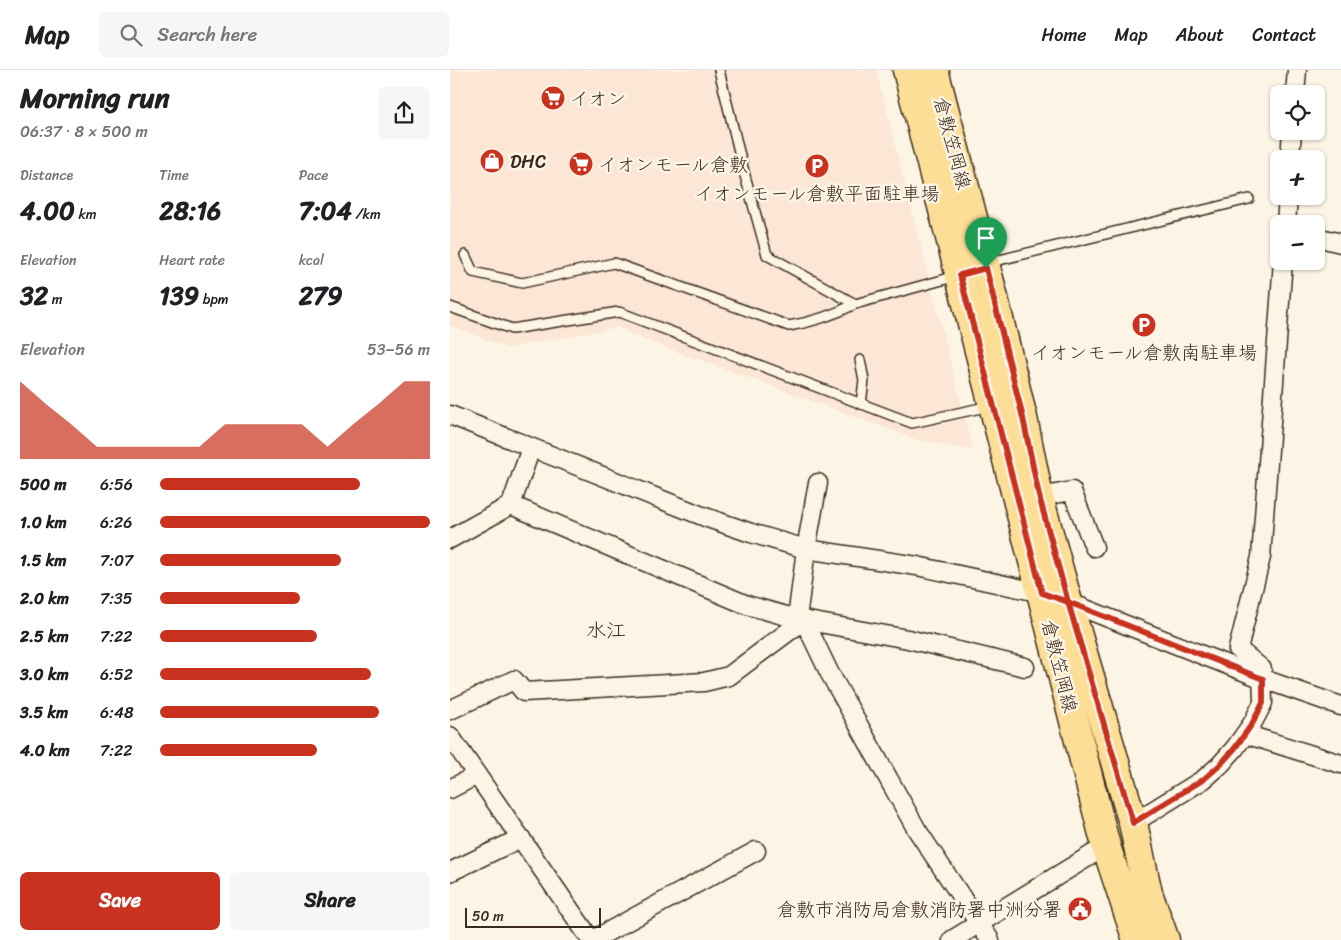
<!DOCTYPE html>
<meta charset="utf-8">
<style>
:root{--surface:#fff;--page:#f6f6f6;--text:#202124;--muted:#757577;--line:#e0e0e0;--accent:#c8321e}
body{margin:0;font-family:Sriracha,"Klee One",sans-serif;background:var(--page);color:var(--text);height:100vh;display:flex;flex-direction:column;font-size:19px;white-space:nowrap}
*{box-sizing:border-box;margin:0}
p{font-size:16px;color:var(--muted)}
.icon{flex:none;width:28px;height:28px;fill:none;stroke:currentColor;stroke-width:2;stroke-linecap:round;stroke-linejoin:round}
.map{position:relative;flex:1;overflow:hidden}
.panel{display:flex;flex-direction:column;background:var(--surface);width:450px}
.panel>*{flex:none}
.tools{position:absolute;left:820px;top:15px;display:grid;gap:10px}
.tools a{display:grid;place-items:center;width:55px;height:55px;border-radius:8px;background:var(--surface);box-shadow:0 1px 4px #0004;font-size:25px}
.scale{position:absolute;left:15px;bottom:12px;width:136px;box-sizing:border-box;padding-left:5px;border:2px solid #3b2a1e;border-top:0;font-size:14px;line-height:18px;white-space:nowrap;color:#3b2a1e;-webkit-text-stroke:4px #fcf5e5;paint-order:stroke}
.pin{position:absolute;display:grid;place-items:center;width:42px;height:42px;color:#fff;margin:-51px -21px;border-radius:50% 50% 50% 0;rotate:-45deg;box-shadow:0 0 5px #0007}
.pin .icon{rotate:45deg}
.round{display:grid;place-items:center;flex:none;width:52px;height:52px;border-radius:8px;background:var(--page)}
.headline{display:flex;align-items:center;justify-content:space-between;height:85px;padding:0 20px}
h1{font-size:28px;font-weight:700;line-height:38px}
.figures{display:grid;grid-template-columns:repeat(3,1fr);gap:8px;height:85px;padding:5px 20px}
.figures div{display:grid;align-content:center}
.figures b{font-size:25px;font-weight:700}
.figures small{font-size:14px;font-weight:400}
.figures p{font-size:14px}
.chart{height:140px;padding:10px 20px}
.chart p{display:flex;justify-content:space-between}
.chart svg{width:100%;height:90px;margin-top:5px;fill:var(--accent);opacity:.7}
.button{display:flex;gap:10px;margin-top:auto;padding:10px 20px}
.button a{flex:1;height:58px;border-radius:8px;background:var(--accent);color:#fff;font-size:20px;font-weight:700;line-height:58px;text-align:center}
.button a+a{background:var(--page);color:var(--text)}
ul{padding:0 20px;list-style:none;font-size:16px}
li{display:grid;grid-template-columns:80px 60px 1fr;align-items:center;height:38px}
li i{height:12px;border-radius:6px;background:var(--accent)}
header{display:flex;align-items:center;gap:30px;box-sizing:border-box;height:70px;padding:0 25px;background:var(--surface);border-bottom:1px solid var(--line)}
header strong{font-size:24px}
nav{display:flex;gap:28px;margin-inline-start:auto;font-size:18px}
.search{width:350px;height:45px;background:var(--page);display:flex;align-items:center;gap:12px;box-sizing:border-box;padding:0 18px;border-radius:8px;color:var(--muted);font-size:19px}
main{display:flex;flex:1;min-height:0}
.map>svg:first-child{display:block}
.built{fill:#fce6d5}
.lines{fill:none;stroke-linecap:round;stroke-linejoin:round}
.service-casing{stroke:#3b2a1e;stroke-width:12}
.minor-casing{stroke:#3b2a1e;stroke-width:21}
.primary-casing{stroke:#3b2a1e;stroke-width:31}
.service{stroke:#fcf5e5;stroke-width:9}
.minor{stroke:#fcf5e5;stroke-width:18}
.primary{stroke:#fcde96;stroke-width:28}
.route-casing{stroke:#fff;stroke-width:10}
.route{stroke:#c8321e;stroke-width:6}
.labels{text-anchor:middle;stroke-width:5;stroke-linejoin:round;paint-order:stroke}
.poi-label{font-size:19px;fill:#3b2a1e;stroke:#fcf5e5;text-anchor:start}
.street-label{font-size:19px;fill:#3b2a1e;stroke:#fcf5e5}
.neighbourhood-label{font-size:20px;fill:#3b2a1e;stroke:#fcf5e5}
</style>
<header>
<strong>Map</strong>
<div class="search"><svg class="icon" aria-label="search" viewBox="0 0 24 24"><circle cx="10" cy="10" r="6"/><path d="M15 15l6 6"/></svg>Search here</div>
<nav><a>Home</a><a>Map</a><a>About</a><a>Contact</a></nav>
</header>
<main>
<section class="panel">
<div class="headline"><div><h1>Morning run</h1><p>06:37 · 8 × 500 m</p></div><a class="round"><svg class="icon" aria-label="share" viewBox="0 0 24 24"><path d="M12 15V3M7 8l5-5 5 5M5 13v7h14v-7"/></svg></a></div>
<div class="figures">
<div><p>Distance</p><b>4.00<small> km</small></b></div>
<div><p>Time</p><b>28:16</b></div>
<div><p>Pace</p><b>7:04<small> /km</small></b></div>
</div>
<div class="figures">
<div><p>Elevation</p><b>32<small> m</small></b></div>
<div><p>Heart rate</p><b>139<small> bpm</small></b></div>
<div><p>kcal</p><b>279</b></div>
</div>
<div class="chart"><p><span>Elevation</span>53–56 m</p>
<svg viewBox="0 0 160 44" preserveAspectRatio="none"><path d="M0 44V6L10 17L20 27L30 38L40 38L50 38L60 38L70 38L80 27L90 27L100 27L110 27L120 38L130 27L140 17L150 6L160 6V44z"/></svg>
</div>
<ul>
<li><b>500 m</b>6:56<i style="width:74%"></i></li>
<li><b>1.0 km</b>6:26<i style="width:100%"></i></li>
<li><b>1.5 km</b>7:07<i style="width:67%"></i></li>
<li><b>2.0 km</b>7:35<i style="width:52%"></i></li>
<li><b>2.5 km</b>7:22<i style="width:58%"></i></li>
<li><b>3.0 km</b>6:52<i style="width:78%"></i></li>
<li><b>3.5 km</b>6:48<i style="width:81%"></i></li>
<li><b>4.0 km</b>7:22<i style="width:58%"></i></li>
</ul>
<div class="button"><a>Save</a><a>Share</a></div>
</section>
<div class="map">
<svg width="891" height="870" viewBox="0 0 891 870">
<rect width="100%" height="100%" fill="#fcf5e5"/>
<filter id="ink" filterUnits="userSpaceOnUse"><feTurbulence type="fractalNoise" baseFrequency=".02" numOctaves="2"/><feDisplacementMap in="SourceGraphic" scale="10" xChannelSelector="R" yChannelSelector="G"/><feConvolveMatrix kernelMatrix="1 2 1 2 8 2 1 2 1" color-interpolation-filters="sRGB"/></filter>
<g filter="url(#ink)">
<path class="built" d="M 0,0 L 426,0 L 523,380 L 468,370 L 182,265 L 169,257 L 57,278 L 0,255 Z"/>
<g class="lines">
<defs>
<g id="service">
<path d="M 269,0 L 294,102 L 317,185 L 405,234 L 507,206"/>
<path d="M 15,185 L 23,202 L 72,213 L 164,193 L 339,256 C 362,252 384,245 405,234"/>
<path d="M 537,193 L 799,129"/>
<path d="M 0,237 L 62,259 L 169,242 L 462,353 L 540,336"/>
<path d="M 410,290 L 414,310 L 411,334"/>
</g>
<g id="minor">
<path d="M 845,24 L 847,0"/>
<path d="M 840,89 L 842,61"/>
<path d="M 836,154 L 838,126"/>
<path d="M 866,167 L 891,173"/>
<path d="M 0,345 L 255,447 L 301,463 L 356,479 L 467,496 L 592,523 L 618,532 L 813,609 L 891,636"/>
<path d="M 589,427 L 622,421 L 644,477"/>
<path d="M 61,435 L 297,535 L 347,549 L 458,569 L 575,597"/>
<path d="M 0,469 L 61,435 L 81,378"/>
<path d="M 347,549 L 356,479 L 368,413"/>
<path d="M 0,640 L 64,610 L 74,622 L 254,612 L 279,606 L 354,550 L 379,602 L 467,760 L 540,870"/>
<path d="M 795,664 L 891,694"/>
<path d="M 0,666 L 141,870"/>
<path d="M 0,719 L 27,705"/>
<path d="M 683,753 L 754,709 L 770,695 L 785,678 L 802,654 L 813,633 L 812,599 L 788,579 L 811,487 L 833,191"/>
<path d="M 0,802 L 71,768"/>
<path d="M 143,870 L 306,781"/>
<path d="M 502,870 L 656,776"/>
</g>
<g id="primary">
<path d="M 457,0 L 656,776 L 687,870"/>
<path d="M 484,0 L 541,216 L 573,348 L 589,427 L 618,532 L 683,753 L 698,823 L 715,870"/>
</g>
</defs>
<use href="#service" class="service-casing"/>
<use href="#minor" class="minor-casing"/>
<use href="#primary" class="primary-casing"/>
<use href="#service" class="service"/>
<use href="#minor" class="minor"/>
<use href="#primary" class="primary"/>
</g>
</g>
<g class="lines" filter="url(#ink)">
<defs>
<path id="route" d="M 536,198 L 510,205 L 592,523 L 618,532 L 813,609 L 813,633 L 802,654 L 785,678 L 770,695 L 754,709 L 683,753 L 618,532 L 589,426 L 573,348 L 536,198"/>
</defs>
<use href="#route" class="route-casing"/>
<use href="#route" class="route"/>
</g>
<defs>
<symbol id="supermarket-disc" viewBox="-11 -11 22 22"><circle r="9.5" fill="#c8321e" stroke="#fcf5e5"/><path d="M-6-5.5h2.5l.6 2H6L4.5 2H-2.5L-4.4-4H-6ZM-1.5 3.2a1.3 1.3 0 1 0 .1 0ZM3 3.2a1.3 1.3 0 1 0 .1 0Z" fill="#fff"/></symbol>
<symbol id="shop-disc" viewBox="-11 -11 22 22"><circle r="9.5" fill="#c8321e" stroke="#fcf5e5"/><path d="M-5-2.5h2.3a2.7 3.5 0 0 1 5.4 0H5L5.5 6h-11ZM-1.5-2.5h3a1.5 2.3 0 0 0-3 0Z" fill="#fff"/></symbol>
<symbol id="parking-disc" viewBox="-11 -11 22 22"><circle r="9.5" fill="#c8321e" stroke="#fcf5e5"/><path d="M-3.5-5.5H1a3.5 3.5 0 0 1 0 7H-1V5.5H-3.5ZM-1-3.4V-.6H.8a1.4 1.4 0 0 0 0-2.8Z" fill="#fff"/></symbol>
<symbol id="civic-disc" viewBox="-11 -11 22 22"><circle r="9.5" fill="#c8321e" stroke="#fcf5e5"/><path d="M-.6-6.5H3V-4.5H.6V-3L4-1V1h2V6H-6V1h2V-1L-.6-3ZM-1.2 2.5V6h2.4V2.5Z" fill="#fff"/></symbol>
</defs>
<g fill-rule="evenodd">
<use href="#supermarket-disc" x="89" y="14" width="28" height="28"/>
<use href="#shop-disc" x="28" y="77" width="28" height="28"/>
<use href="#supermarket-disc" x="117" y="80" width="28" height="28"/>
<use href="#parking-disc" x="353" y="82" width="28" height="28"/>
<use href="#parking-disc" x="680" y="241" width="28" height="28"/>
<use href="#civic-disc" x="616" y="825" width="28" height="28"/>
</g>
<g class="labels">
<g class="poi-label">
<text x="120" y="35">イオン</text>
<text x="60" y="98">DHC</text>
<text x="148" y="101">イオンモール倉敷</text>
<text x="367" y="130" text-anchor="middle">イオンモール倉敷平面駐車場</text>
<text x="694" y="289" text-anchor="middle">イオンモール倉敷南駐車場</text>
<text x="612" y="846" text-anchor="end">倉敷市消防局倉敷消防署中洲分署</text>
</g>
<g class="street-label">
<text transform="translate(503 73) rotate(75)" y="7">倉敷笠岡線</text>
<text transform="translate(610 596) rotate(76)" y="7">倉敷笠岡線</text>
</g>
<g class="neighbourhood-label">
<text x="156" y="567">水江</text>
</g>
</g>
</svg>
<div class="tools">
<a><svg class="icon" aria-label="locate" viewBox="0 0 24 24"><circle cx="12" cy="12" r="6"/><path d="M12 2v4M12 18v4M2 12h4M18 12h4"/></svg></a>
<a>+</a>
<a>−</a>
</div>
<div class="scale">50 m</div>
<div class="pin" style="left:536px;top:198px;background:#1e9e55"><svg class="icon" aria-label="arrive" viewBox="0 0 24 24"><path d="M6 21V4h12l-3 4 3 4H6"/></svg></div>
</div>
</main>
